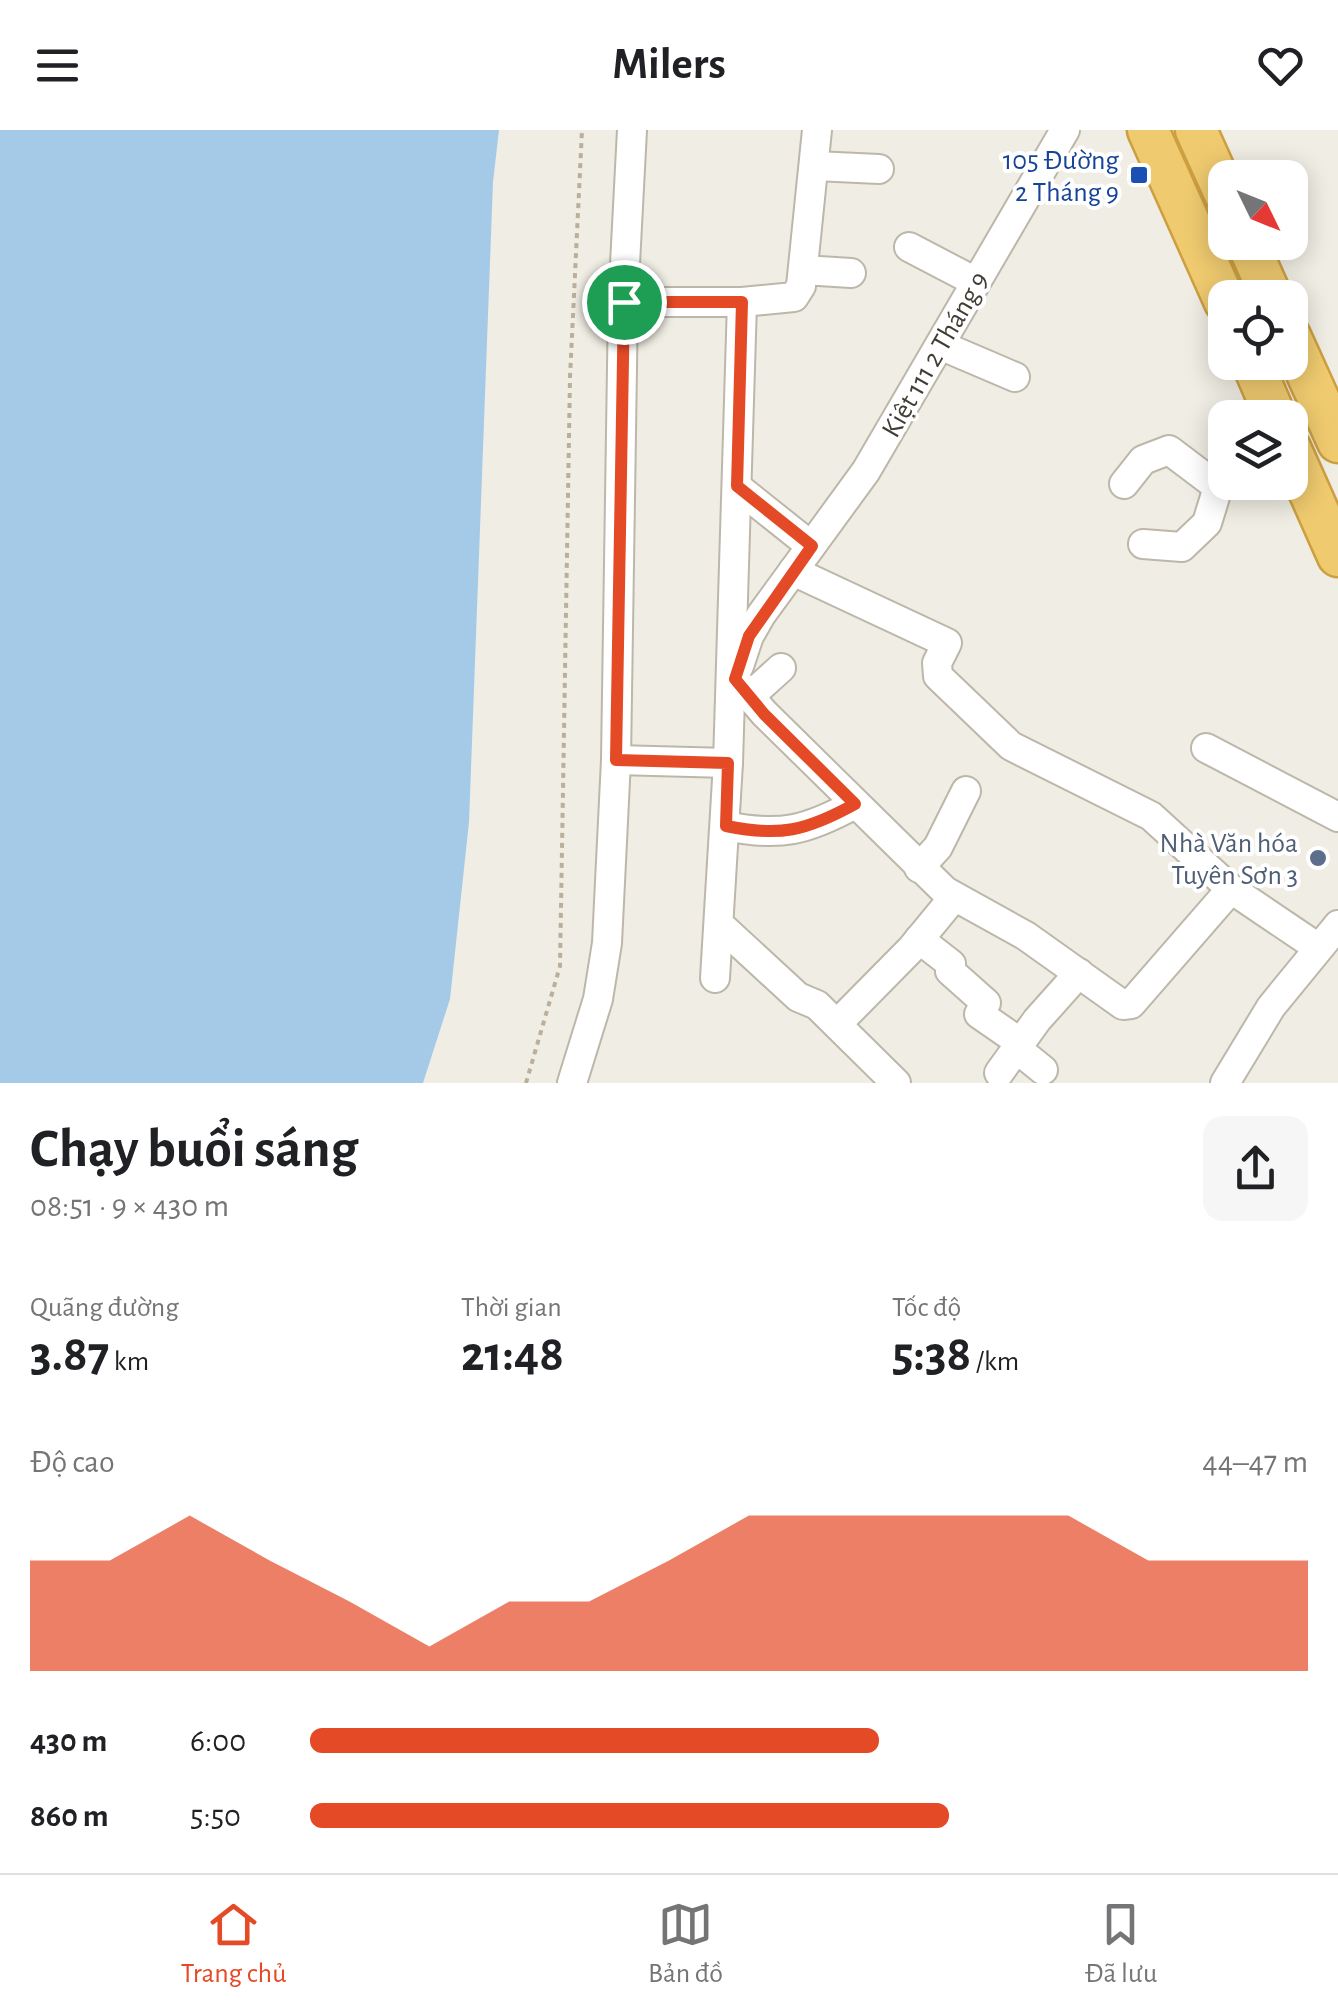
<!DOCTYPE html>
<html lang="vi">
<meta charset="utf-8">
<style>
:root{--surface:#fff;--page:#f6f6f6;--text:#202124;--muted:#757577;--line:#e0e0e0;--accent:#e44a26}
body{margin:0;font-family:"Alegreya Sans",sans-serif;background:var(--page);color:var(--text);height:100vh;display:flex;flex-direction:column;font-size:38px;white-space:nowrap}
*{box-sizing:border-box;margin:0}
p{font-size:32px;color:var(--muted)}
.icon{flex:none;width:55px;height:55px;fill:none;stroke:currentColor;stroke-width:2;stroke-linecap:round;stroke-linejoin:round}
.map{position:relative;height:953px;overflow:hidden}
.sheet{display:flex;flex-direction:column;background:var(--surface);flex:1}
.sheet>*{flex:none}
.needle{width:65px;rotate:133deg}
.fabs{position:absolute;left:1208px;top:30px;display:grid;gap:20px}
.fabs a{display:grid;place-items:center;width:100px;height:100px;border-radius:20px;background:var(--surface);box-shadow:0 5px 25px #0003;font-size:50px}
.pin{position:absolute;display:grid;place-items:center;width:85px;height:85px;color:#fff;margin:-42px;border:5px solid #fff;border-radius:50%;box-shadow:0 2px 10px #0007}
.round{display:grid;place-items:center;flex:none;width:105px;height:105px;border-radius:20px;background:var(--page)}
.overview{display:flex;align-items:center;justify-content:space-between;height:170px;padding:0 30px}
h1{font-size:55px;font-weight:600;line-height:75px}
.metrics{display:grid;grid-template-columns:repeat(3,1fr);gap:15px;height:170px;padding:10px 30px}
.metrics div{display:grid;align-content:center}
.metrics b{font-size:50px;font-weight:600}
.metrics small{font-size:28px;font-weight:400}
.metrics p{font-size:28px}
.chart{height:280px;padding:20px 30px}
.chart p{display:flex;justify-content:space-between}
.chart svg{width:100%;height:180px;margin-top:10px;fill:var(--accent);opacity:.7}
ul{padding:0 30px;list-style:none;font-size:32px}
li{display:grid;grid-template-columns:160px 120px 1fr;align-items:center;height:75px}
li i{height:25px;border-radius:12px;background:var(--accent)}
header{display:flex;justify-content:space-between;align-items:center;height:130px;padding:0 30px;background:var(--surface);font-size:45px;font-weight:600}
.dock{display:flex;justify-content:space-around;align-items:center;height:140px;border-top:2px solid var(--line);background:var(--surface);font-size:28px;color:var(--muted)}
.dock a{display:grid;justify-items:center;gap:5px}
.dock .current{color:var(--accent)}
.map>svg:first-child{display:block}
.water{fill:#a5cae8}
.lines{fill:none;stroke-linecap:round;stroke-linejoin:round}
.minor-casing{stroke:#bdb7aa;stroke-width:32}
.highway-casing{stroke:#cd9f41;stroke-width:45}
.path{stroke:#bab09a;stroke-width:4;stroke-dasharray:5 5;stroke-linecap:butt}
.minor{stroke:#fff;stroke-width:28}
.highway{stroke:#efca6f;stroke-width:40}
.route-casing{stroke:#fff;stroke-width:20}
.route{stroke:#e44a26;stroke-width:12}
.transit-dot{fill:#1a4fb4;stroke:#fff;stroke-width:4}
.service-dot{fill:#5c6f8a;stroke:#fff;stroke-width:4}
.labels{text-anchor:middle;stroke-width:8;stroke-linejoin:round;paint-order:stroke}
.transit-label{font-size:28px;fill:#164399;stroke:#fff;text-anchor:end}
.street-label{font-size:28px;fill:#413d34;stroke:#fff}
.service-label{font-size:28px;fill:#4e5e75;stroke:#fff;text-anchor:end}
</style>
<header><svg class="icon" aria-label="menu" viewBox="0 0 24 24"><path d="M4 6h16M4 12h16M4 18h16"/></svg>Milers<svg class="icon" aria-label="heart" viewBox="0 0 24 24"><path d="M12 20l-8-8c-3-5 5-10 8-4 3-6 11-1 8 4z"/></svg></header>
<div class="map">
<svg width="1338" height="953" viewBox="0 0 1338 953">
<rect width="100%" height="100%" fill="#f0ede4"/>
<path class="water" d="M 0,0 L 499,0 L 493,52 L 469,692 L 450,869 L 423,953 L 0,953 Z"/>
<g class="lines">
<defs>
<g id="minor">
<path d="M 815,36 L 879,39"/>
<path d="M 909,117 L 976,152"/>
<path d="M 803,140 L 851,143"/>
<path d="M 623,172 L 742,172 L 794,167 L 801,156 L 817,0"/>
<path d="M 940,215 L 1015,247"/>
<path d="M 1124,354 L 1143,330 L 1169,320 L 1218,357 L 1225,348"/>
<path d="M 737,357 L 811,416"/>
<path d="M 1143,414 L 1182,417 L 1207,393 L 1218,357"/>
<path d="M 793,441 L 947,513 L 937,533 L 938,546 L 1011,616 L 1151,686 L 1231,759"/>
<path d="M 739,536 L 749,506 L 761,485 L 866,341 L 1065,0"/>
<path d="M 735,549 L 764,583 L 945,761 L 1026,806 L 1123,875 L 1131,874 L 1231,759 L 1317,817"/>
<path d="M 750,566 L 781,538"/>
<path d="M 1206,618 L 1338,687"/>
<path d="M 616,630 L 728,633"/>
<path d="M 725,696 C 780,707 806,701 855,674"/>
<path d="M 919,738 L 938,717 L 966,661"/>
<path d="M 721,796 L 798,867 L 817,875 L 896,953"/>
<path d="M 919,809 L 951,834 L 950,841 L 986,873 L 979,884 L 1021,913"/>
<path d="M 715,848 L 728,633 L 742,172"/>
<path d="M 837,894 L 912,818 L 954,767"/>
<path d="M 1017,919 L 1043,940"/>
<path d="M 999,943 L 1037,890 L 1079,843"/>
<path d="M 572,953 L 598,869 L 607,813 L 616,630 L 623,172 L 632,0"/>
<path d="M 1225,953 L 1271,877 L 1338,795"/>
</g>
<g id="highway">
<path d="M 1148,0 L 1225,172"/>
<path d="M 1196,0 L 1225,64"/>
<path d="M 1247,112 L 1272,168"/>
<path d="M 1290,206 L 1338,312"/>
<path d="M 1252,232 L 1276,288"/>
<path d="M 1290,318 L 1338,426"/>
</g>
</defs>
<use href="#minor" class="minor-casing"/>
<use href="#highway" class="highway-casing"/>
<path class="path" d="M 526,953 L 560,836 L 570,247 L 582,0"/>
<use href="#minor" class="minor"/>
<use href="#highway" class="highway"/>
</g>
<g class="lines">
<defs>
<path id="route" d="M 624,172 L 742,172 L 737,356 L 812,416 L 749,506 L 735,549 L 764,584 L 855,674 C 806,701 780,707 726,696 L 728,633 L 616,630 Z"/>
</defs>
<use href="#route" class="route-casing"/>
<use href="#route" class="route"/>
</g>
<rect class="transit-dot" x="1129" y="35" width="20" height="20" rx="5"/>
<circle class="service-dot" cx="1318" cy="728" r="10"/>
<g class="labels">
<g class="transit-label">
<text x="1119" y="39">105 Đường<tspan x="1119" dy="32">2 Tháng 9</tspan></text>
</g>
<g class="street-label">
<text transform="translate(934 224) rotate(-60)" y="10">Kiệt 111 2 Tháng 9</text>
</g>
<g class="service-label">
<text x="1298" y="722">Nhà Văn hóa<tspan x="1298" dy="32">Tuyên Sơn 3</tspan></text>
</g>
</g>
</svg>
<div class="fabs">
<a><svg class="needle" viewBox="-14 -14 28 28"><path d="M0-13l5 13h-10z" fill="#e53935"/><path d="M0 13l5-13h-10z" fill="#757577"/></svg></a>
<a><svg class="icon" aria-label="locate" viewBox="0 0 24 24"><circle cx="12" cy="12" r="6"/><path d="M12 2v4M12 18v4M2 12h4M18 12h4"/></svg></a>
<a><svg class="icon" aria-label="layers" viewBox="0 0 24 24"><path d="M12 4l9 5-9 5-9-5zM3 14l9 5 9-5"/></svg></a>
</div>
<div class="pin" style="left:624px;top:172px;background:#1e9e55"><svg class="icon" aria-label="arrive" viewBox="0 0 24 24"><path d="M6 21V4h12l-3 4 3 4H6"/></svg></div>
</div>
<section class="sheet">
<div class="overview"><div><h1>Chạy buổi sáng</h1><p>08:51 · 9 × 430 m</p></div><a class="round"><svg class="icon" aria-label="share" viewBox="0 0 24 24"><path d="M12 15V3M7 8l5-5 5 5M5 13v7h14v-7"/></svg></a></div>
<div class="metrics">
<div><p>Quãng đường</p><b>3.87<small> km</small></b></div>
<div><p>Thời gian</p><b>21:48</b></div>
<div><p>Tốc độ</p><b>5:38<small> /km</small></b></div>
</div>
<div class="chart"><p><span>Độ cao</span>44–47 m</p>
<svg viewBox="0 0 160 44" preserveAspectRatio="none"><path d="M0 44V17L10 17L20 6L30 17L40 27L50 38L60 27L70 27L80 17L90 6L100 6L110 6L120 6L130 6L140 17L150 17L160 17V44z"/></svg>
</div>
<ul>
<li><b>430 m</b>6:00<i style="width:57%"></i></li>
<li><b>860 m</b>5:50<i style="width:64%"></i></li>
</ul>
</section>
<nav class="dock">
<a class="current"><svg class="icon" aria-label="home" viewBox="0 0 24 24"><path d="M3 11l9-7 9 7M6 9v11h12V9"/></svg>Trang chủ</a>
<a><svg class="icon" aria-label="map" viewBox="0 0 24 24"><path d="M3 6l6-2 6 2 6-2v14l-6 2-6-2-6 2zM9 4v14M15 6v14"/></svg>Bản đồ</a>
<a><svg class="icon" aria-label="saved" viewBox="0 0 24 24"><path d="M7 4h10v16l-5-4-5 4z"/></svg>Đã lưu</a>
</nav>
